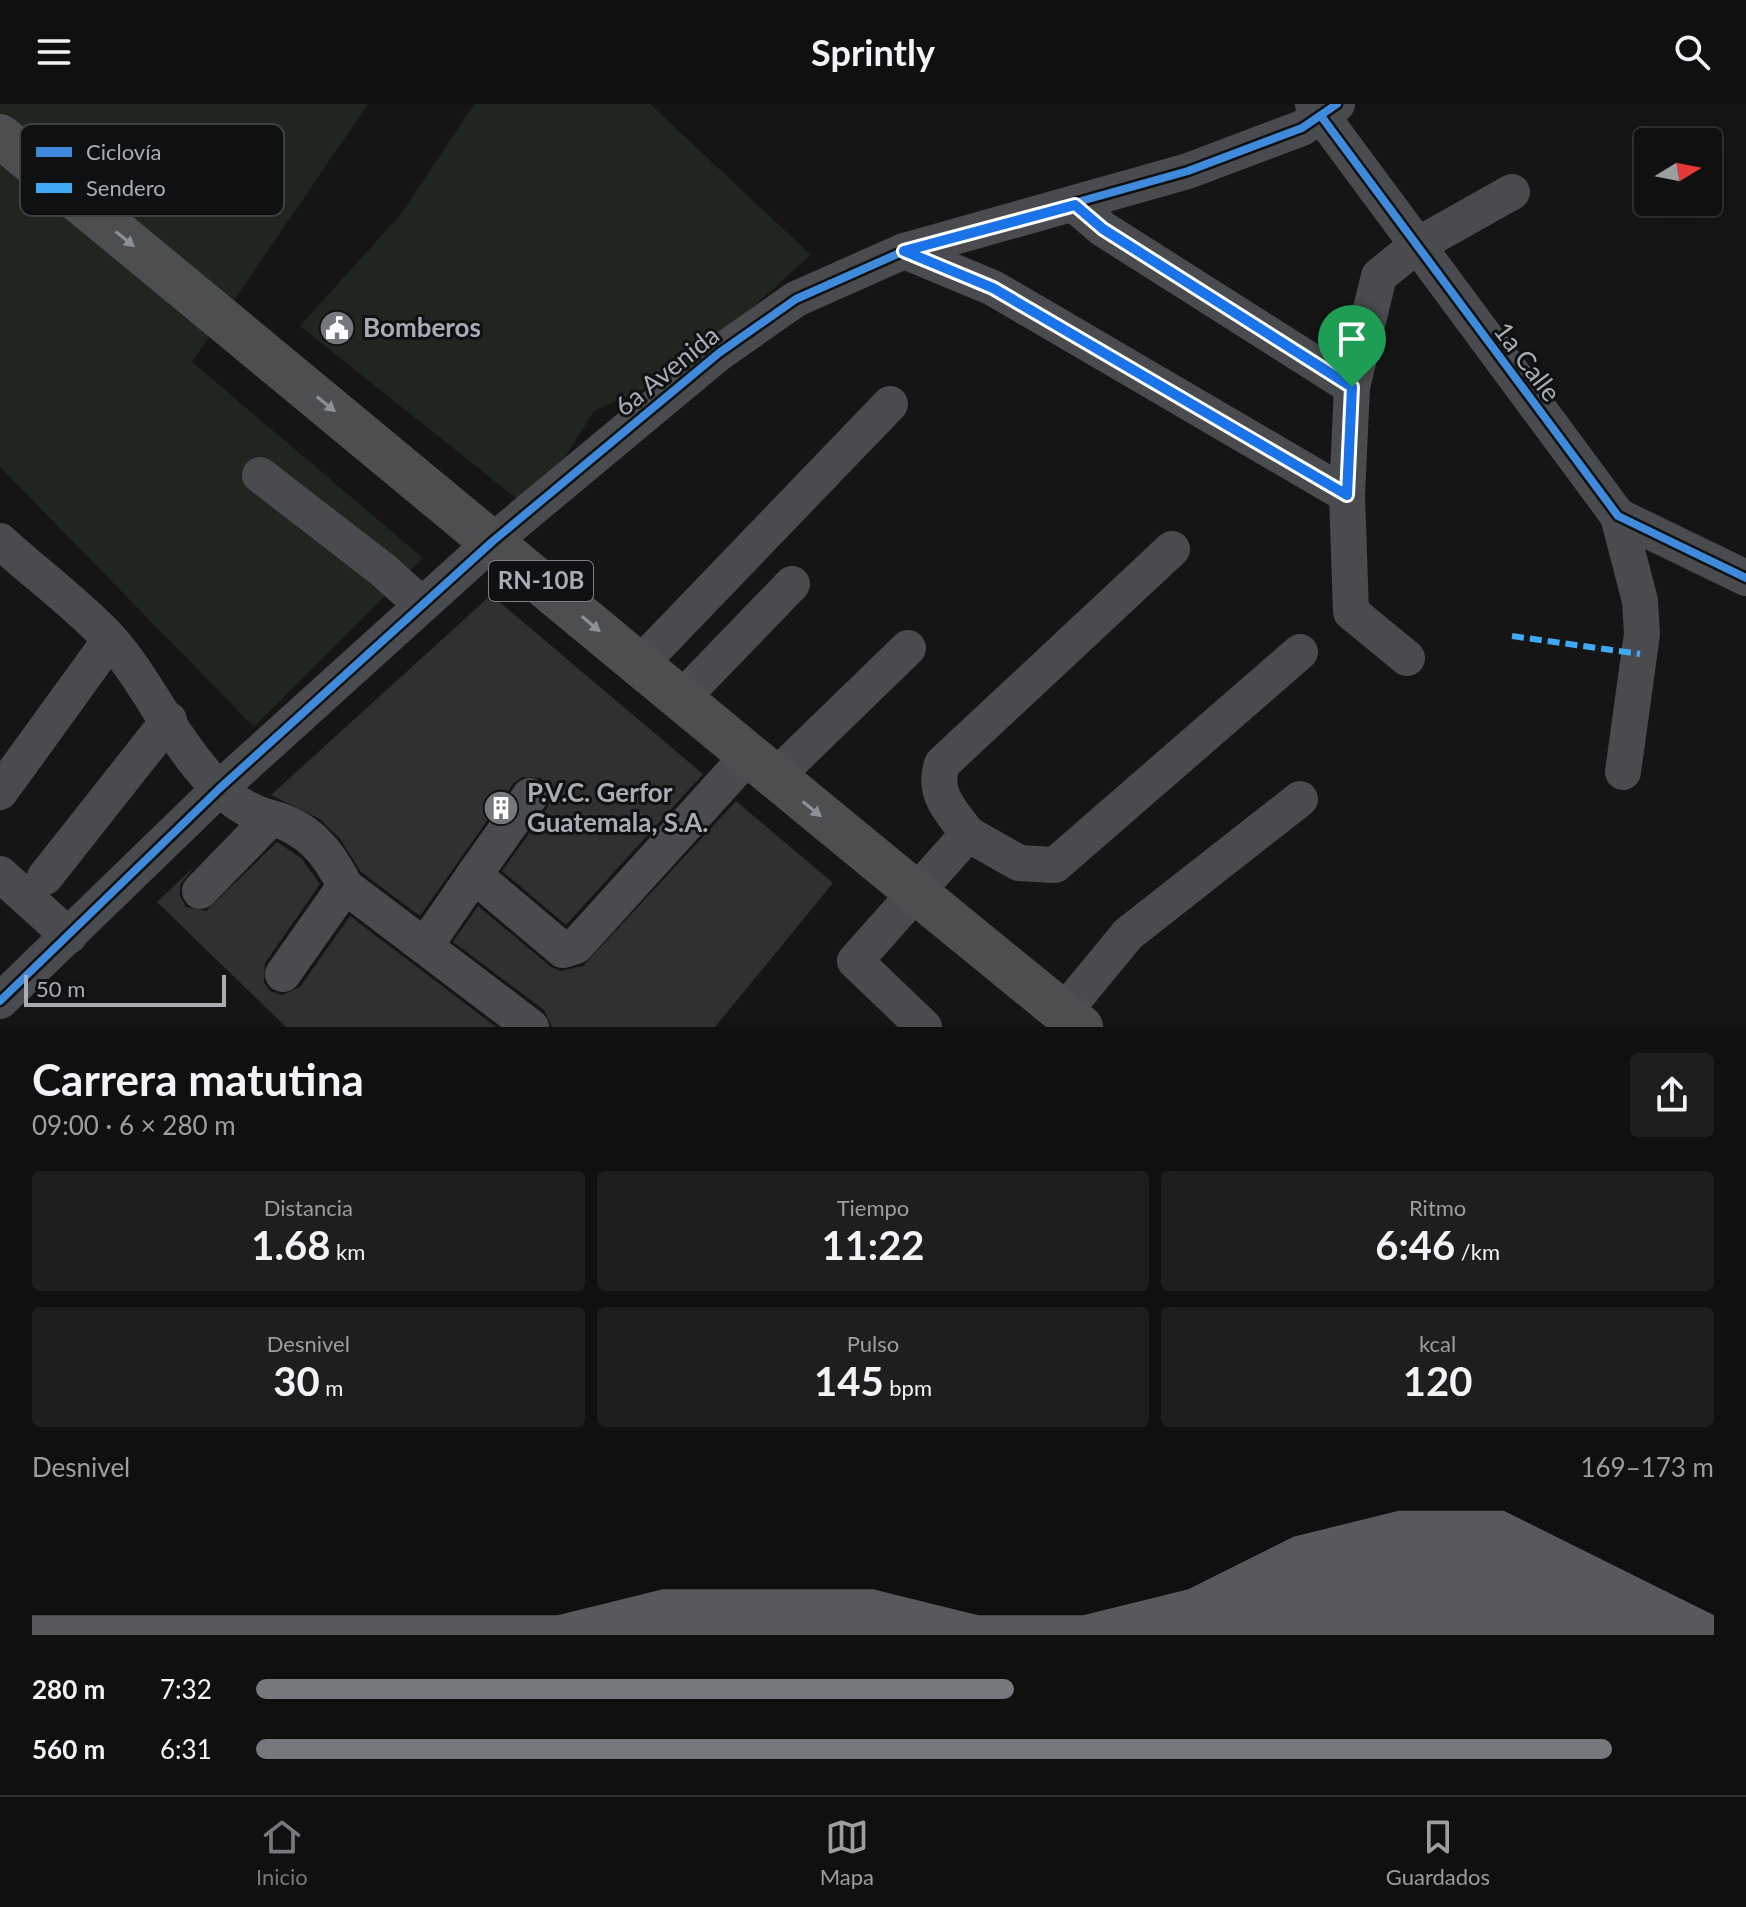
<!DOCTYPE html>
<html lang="es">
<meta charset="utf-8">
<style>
:root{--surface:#101010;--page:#1e1e1e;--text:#f1f3f6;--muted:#9c9d9f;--line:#303030;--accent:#75787d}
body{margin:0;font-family:Lato,sans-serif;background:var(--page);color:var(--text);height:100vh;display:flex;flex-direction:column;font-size:30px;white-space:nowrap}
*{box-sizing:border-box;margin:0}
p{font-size:26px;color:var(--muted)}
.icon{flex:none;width:44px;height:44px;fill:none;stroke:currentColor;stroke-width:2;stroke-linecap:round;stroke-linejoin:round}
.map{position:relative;height:923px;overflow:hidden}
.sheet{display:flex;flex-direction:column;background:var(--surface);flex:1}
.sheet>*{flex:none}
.needle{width:52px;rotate:80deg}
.tools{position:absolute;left:1634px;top:24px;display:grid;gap:16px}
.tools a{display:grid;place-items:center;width:88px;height:88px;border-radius:8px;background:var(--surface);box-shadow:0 8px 32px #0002,0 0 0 2px var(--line);font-size:40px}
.scale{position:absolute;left:24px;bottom:20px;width:202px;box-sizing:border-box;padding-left:8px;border:4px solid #a8adb5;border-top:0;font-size:22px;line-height:28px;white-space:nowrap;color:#a8adb5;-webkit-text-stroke:6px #0f1011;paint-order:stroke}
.pin{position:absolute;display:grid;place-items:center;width:68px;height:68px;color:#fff;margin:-82px -34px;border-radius:50% 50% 50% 0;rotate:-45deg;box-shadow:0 0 8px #0007}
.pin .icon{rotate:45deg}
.round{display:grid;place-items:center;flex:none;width:84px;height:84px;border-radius:8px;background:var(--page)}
.headline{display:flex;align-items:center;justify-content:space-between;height:136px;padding:0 32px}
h1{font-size:44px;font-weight:700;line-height:60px}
.figures{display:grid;grid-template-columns:repeat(3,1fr);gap:12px;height:136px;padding:8px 32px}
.figures div{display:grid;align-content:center;border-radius:8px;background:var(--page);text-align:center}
.figures b{font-size:40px;font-weight:700}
.figures small{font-size:22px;font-weight:400}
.figures p{font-size:22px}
.chart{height:224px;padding:16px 32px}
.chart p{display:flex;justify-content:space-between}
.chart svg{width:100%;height:144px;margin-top:8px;fill:var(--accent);opacity:.7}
ul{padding:0 32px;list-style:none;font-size:26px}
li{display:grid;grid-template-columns:128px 96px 1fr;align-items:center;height:60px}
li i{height:20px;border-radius:10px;background:var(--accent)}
header{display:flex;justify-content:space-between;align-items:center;height:104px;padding:0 32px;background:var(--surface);font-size:36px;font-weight:700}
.dock{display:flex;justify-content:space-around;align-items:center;height:112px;border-top:2px solid var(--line);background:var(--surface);font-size:22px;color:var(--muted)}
.dock a{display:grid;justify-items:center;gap:4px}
.dock .on{color:var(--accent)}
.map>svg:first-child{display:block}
.green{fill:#1f251f}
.building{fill:#303030}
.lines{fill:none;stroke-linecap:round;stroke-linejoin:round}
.minor{stroke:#4a4b4e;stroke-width:36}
.major{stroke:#4c4e50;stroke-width:44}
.quiet{stroke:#3fa9f5;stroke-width:6;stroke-dasharray:12 6;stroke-linecap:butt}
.cycleway-casing{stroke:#0f1011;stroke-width:13}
.cycleway{stroke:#408adc;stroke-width:8}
.oneway{fill:#8c9097}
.route-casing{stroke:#fff;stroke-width:16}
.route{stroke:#1a73e8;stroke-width:10}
.labels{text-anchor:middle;stroke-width:6;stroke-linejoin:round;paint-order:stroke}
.shield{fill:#0f1011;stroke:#7a7e84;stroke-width:2}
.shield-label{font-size:24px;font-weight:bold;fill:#a8adb5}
.poi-label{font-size:26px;font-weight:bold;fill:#a8adb5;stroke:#0f1011;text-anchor:start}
.street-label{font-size:26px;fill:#a8adb5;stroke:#0f1011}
.key{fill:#0f1011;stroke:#3d3f42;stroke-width:2}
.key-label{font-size:22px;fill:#a8adb5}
</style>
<header><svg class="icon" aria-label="menu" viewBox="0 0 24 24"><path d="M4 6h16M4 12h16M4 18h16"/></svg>Sprintly<svg class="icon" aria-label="search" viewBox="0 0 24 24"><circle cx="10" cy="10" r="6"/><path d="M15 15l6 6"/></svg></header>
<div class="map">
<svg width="1746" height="923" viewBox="0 0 1746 923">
<rect width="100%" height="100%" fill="#151515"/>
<g class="green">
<path d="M 0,0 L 368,0 L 192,258 L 423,454 L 254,623 L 0,363 Z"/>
<path d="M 474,0 L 650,0 L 811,151 L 679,269 L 594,307 L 542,390 L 527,403 L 300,222 L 400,111 Z"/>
</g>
<g class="building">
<path d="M 491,491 L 703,670 L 566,821 L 502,767 L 548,703 L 549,684 L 541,674 L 522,673 L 513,680 L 420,812 L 361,768 L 341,736 L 320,715 L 271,691 Z"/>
<path d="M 736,697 L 833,779 L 715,923 L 552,923 L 544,906 L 453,838 L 478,802 L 550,862 L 560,867 L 583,862 Z"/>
<path d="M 277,738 L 301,754 L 320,780 L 265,859 L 264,878 L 270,887 L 282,891 L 300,883 L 350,812 L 496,923 L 286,923 L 157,798 L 195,762 L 180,781 L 180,792 L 186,803 L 206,807 Z"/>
</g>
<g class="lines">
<g class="minor">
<path d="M 1313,0 L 1618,412 L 1746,474"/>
<path d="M 1075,101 L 1103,125 L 1352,283"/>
<path d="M 904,147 L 993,184 L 1347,391"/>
<path d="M 260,371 L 383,466 L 422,501"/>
<path d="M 1618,412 L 1640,497 L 1642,530 L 1623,668"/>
<path d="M 0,437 C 36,470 77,500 110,535 C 158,588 197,697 271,714 L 200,787"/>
<path d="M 1407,554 L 1351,508 L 1347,391 L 1352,283 L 1379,172 L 1416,142 L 1512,88"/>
<path d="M 639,561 L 890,300"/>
<path d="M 679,597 L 792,480"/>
<path d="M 774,674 L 908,544"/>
<path d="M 0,688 L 110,536"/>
<path d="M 271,714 C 308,723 329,749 345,782 L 283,870"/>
<path d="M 968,730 C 951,707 932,690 942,660 L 1172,445"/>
<path d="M 0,770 L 69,832"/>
<path d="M 474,771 L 530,692"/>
<path d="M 45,773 L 169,616"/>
<path d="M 345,782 L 531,923"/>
<path d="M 425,842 L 474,771 L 563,846 L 576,842 L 748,652"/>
<path d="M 0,897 L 220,684 L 493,437 L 719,249 L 796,195 L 904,147 L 1188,67 L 1302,24 L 1337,0"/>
<path d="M 1063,909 L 1128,830 L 1300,695"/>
<path d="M 924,923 L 855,857 L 968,730 L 1019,759 L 1055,761 L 1300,548"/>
</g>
<path class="major" d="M 0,32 C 361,328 718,629 1081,923"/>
<path class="quiet" d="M 1512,532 L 1640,550"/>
<defs>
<g id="cycleway">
<path d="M 1321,12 L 1618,412 L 1746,474"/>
<path d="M 0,897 L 220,684 L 493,437 L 719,249 L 796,195 L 904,147 L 1188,67 L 1302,24 L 1337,0"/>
</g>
</defs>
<use href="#cycleway" class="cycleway-casing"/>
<use href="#cycleway" class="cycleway"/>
</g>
<defs><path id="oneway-solid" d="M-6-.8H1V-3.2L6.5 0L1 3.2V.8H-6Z" transform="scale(2)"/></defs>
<g class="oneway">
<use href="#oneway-solid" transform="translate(125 135) rotate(39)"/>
<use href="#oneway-solid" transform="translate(326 300) rotate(39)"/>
<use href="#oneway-solid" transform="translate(591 520) rotate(40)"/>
<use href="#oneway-solid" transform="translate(812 705) rotate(39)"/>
</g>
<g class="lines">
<defs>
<path id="route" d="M 1075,101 L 1103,125 L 1352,283 L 1347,391 L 993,184 L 904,147 Z"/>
</defs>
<use href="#route" class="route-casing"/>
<use href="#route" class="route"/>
</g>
<defs>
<symbol id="civic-disc" viewBox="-11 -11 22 22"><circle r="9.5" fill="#75787d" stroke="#0f1011"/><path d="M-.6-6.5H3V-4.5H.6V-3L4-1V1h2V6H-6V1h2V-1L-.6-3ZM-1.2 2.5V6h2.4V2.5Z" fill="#fff"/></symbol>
<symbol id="building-disc" viewBox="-11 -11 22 22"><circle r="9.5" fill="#75787d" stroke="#0f1011"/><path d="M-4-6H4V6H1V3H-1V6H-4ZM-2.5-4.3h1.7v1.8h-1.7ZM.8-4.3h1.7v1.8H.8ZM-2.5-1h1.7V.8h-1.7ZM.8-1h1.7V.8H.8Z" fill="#fff"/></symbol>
</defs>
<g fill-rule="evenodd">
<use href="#civic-disc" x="317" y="204" width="40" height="40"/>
<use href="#building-disc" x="481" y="684" width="40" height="40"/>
</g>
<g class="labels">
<rect class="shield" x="489" y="457" width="104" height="40" rx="6"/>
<g class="shield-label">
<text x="541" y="485">RN-10B</text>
</g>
<g class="poi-label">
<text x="363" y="233">Bomberos</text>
<text x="527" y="698">P.V.C. Gerfor<tspan x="527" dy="30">Guatemala, S.A.</tspan></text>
</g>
<g class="street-label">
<text transform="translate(1527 258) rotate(53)" y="9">1a Calle</text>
<text transform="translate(667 267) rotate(-39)" y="9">6a Avenida</text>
</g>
</g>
<rect x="20" y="20" width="264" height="92" rx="12" class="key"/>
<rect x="36" y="43" width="36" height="10" fill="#408adc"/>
<rect x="36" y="79" width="36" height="10" fill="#3fa9f5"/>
<g class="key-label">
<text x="86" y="56">Ciclovía</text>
<text x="86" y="92">Sendero</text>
</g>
</svg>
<div class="tools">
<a><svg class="needle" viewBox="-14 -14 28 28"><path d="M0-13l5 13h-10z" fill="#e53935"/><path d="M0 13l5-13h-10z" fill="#9c9d9f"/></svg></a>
</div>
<div class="scale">50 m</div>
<div class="pin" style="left:1352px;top:283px;background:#1e9e55"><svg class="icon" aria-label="arrive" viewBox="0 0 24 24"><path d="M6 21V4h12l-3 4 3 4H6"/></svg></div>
</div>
<section class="sheet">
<div class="headline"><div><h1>Carrera matutina</h1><p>09:00 · 6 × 280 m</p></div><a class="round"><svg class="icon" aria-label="share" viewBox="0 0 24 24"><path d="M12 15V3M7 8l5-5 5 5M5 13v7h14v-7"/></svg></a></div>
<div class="figures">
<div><p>Distancia</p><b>1.68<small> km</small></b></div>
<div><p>Tiempo</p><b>11:22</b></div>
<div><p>Ritmo</p><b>6:46<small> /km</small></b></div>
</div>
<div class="figures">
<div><p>Desnivel</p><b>30<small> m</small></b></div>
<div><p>Pulso</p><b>145<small> bpm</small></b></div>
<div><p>kcal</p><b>120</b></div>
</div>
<div class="chart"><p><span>Desnivel</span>169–173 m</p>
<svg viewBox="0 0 160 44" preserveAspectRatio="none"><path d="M0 44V38L10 38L20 38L30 38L40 38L50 38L60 30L70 30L80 30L90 38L100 38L110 30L120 14L130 6L140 6L150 22L160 38V44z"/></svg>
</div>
<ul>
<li><b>280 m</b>7:32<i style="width:52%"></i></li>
<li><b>560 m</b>6:31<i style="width:93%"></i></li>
</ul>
</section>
<nav class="dock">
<a class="on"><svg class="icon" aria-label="home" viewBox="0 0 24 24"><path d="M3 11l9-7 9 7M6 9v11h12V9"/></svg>Inicio</a>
<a><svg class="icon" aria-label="map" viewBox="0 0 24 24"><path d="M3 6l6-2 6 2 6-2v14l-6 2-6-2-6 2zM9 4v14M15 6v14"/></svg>Mapa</a>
<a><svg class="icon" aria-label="saved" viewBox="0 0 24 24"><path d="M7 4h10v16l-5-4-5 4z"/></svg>Guardados</a>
</nav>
